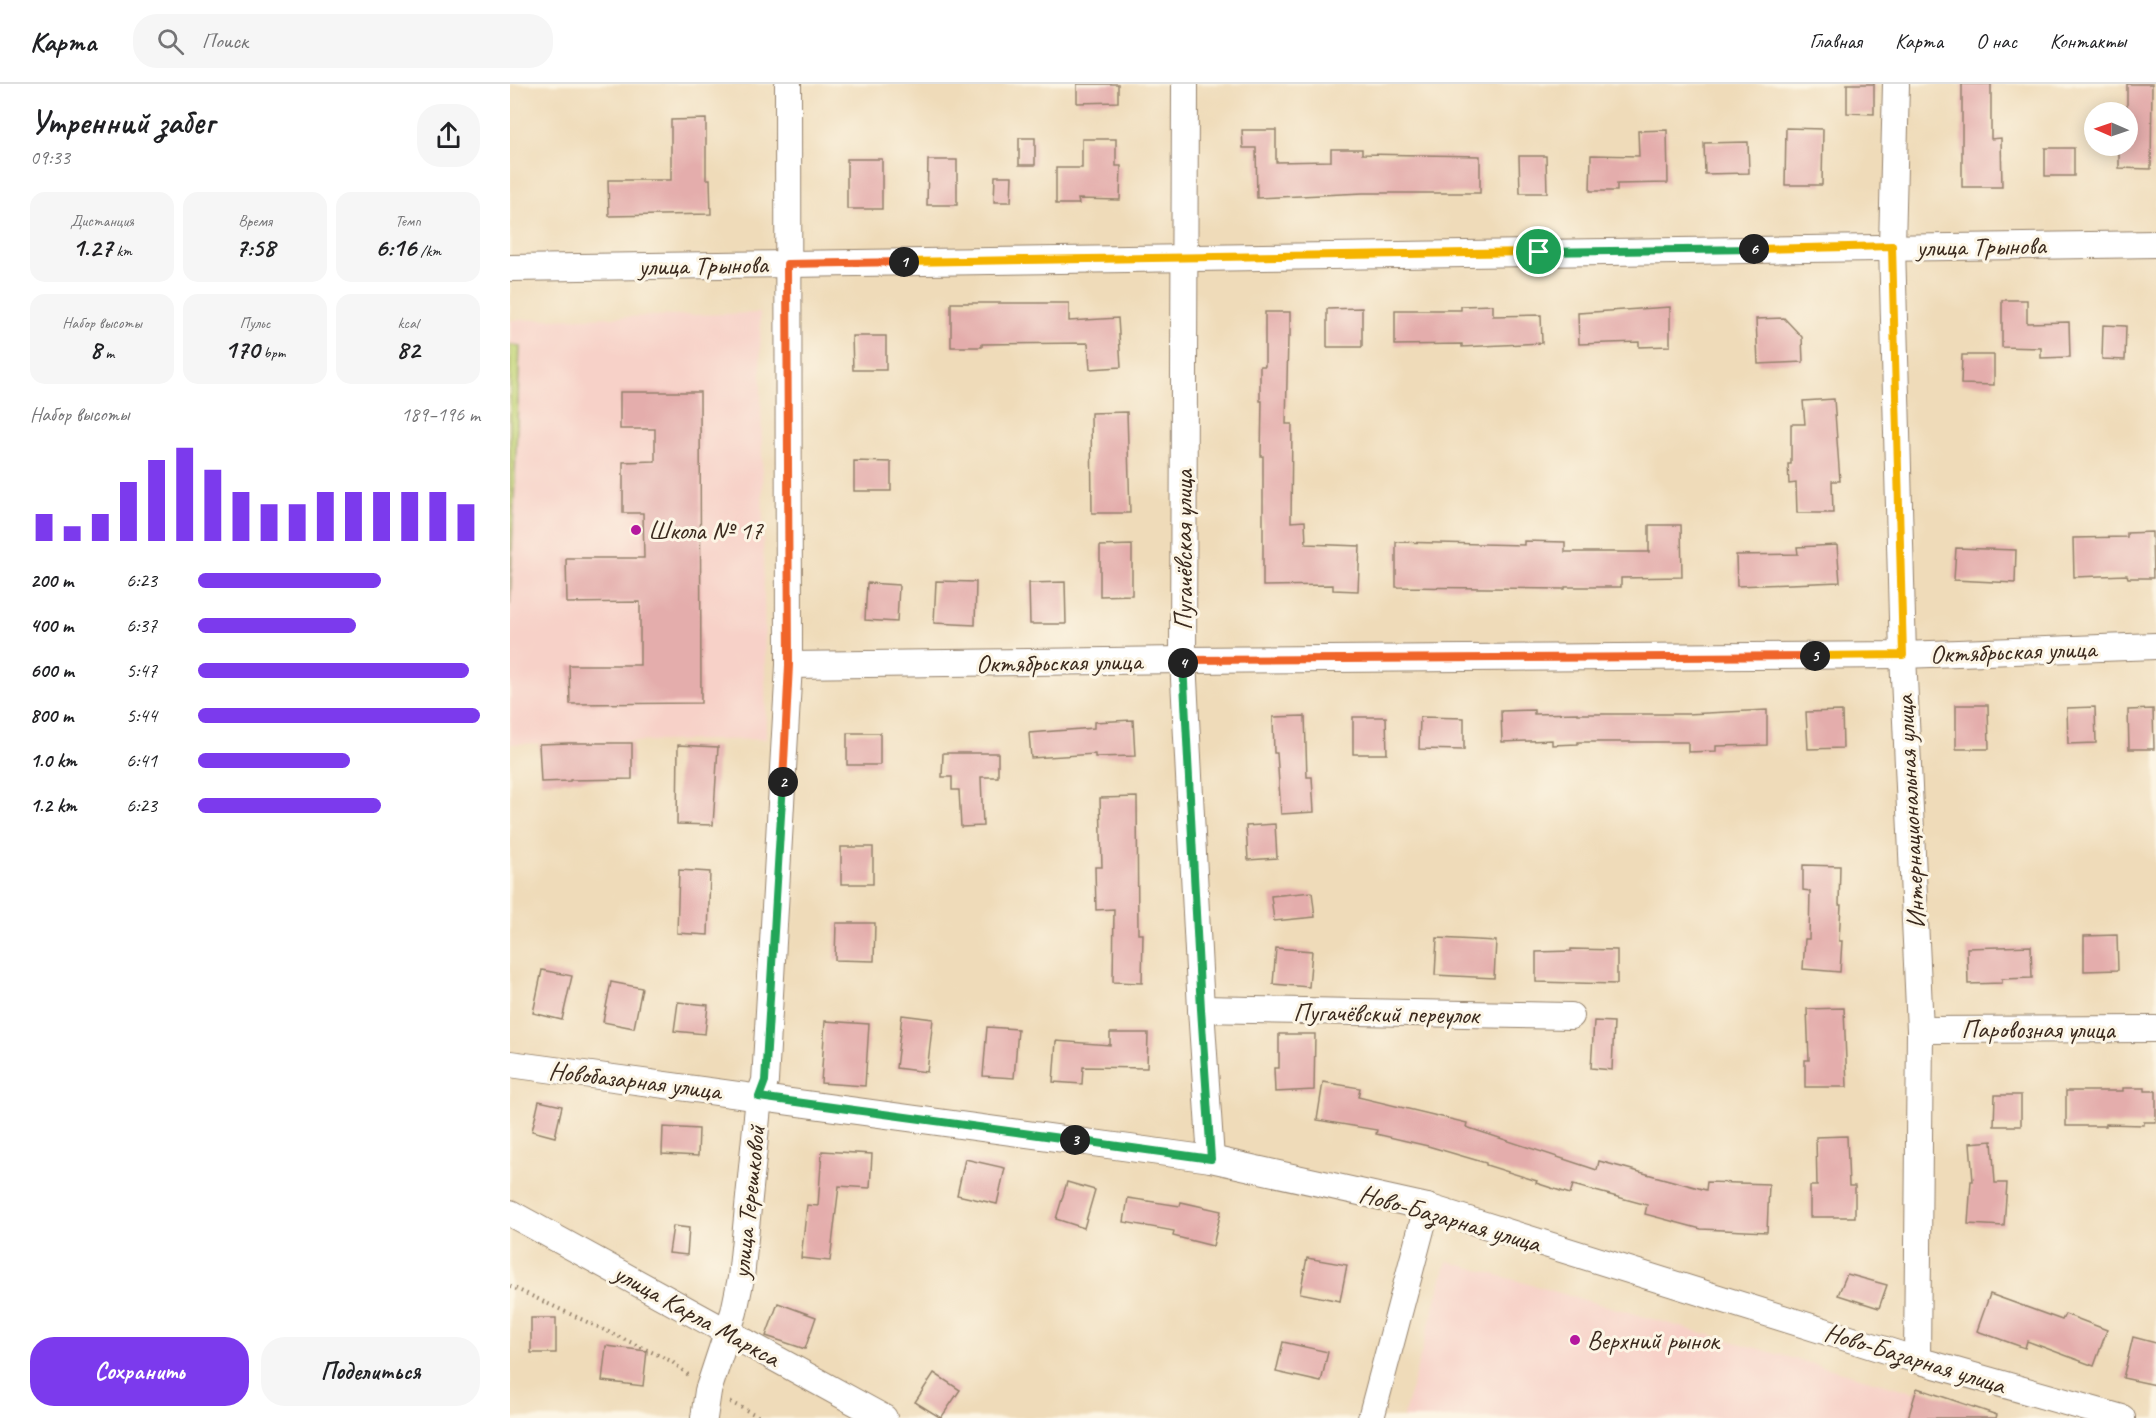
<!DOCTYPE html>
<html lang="ru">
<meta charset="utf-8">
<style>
:root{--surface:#fff;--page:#f6f6f6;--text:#202124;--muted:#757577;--line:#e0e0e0;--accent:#7c3aed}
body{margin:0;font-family:Caveat,sans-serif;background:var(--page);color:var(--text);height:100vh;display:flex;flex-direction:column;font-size:22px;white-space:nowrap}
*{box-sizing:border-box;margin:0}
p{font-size:20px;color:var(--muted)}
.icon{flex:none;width:33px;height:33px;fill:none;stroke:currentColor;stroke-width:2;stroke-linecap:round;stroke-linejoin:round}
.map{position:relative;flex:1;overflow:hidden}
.sheet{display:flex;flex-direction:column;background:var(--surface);width:510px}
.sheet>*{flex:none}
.needle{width:39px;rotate:272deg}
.buttons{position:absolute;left:1574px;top:18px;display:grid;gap:12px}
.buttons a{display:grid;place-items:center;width:54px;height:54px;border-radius:50%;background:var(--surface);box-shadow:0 3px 15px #0003;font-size:30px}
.pin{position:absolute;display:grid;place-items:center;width:51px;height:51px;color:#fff;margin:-26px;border:3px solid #fff;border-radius:50%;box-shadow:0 2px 6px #0007}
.km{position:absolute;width:30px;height:30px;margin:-15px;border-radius:50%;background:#222;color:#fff;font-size:16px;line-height:30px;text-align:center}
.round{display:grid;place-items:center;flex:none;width:63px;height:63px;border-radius:24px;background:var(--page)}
.head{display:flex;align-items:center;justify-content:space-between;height:102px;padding:0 30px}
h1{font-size:33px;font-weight:700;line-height:45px}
.metrics{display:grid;grid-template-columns:repeat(3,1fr);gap:9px;height:102px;padding:6px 30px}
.metrics div{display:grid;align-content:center;border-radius:15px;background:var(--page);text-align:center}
.metrics b{font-size:26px;font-weight:700}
.metrics small{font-size:16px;font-weight:400}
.metrics p{font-size:16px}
.chart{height:168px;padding:12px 30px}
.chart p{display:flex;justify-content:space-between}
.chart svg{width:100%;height:108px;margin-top:6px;stroke:var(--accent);stroke-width:6}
.action{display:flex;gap:12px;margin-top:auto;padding:12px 30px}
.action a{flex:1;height:69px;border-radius:24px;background:var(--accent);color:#fff;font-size:24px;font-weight:700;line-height:69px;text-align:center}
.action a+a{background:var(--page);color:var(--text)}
ul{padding:0 30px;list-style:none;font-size:20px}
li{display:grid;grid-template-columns:96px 72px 1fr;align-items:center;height:45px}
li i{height:15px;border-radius:8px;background:var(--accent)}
header{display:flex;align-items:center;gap:36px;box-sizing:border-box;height:84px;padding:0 30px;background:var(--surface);border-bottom:2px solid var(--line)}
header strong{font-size:28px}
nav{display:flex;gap:33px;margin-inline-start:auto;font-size:21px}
.search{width:420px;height:54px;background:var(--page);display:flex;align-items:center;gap:15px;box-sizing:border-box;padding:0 21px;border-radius:24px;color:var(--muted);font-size:22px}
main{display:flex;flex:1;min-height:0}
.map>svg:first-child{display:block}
.built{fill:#f7d1c8}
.green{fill:#c3d578;stroke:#7f804b;stroke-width:1.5}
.building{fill:#e4adac}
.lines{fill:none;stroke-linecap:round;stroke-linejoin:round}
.minor-casing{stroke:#95826c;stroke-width:28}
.path{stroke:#95826c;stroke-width:4;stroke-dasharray:1.5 4.5;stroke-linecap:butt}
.minor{stroke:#fff;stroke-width:26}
.split-1-casing{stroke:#fff;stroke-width:12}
.split-2-casing{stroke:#fff;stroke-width:12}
.split-3-casing{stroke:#fff;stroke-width:12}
.split-4-casing{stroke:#fff;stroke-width:12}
.split-5-casing{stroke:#fff;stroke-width:12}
.split-6-casing{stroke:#fff;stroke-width:12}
.split-7-casing{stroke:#fff;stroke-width:12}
.split-1{stroke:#f5b400;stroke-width:8}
.split-2{stroke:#f0652b;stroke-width:8}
.split-3{stroke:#22a559;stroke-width:8}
.split-4{stroke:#22a559;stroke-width:8}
.split-5{stroke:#f0652b;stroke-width:8}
.split-6{stroke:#f5b400;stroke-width:8}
.split-7{stroke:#22a559;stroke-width:8}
.poi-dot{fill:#b5179e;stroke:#fcf5e5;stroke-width:2}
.labels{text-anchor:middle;stroke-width:6;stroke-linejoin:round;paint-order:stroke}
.street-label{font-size:26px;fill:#3b2a1e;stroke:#fcf5e5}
.poi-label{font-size:26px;fill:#3b2a1e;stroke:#fcf5e5;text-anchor:start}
</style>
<header>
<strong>Карта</strong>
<div class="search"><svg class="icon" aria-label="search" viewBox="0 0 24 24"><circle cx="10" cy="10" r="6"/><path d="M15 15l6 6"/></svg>Поиск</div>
<nav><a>Главная</a><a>Карта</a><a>О нас</a><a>Контакты</a></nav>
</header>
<main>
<section class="sheet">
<div class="head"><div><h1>Утренний забег</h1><p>09:33</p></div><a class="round"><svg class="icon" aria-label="share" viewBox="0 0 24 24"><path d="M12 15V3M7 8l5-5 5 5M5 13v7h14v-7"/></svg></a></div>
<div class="metrics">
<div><p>Дистанция</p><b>1.27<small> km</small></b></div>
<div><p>Время</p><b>7:58</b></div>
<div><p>Темп</p><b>6:16<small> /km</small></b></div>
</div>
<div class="metrics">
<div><p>Набор высоты</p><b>8<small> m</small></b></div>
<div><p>Пульс</p><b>170<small> bpm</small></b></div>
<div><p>kcal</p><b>82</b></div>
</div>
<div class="chart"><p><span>Набор высоты</span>189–196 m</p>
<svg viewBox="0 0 160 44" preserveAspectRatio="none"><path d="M5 44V33M15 44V38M25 44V33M35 44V20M45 44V11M55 44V6M65 44V15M75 44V24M85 44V29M95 44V29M105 44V24M115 44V24M125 44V24M135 44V24M145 44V24M155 44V29"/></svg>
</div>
<ul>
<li><b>200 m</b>6:23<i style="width:65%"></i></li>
<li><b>400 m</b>6:37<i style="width:56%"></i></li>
<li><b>600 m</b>5:47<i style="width:96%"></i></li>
<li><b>800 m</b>5:44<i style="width:100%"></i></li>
<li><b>1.0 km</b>6:41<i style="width:54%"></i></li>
<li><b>1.2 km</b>6:23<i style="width:65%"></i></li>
</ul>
<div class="action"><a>Сохранить</a><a>Поделиться</a></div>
</section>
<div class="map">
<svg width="1646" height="1334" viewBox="0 0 1646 1334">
<rect width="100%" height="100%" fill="#fcf5e5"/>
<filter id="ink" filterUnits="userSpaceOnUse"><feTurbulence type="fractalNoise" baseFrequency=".0167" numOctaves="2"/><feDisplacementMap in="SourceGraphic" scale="12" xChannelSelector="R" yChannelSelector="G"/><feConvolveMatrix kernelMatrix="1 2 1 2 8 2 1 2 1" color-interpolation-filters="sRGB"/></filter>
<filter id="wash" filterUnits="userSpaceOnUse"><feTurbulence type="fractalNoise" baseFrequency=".008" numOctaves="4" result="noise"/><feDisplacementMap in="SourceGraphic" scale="24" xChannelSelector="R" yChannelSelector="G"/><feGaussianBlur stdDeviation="1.35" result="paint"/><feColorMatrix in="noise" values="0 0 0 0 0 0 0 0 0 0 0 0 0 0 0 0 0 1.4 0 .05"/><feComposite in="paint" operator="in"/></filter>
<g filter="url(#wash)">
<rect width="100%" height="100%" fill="#efdbb9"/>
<g class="built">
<path d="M 250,229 L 256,655 L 0,660 L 0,236 Z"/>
<path d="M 937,1177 L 1495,1334 L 893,1334 Z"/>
</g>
<path class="green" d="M 0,261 L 10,262 L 0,521 Z"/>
<g id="blocks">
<g class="building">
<path d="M 567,0 L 608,0 L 608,18 L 567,19 Z"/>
<path d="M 1337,0 L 1364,0 L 1364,30 L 1337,29 Z"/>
<path d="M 1452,0 L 1481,0 L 1481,55 L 1491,54 L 1492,103 L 1452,103 Z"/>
<path d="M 1617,0 L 1642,0 L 1641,85 L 1609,84 L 1609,62 L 1617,62 Z"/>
<path d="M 196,35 L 196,95 L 200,95 L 201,130 L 99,132 L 98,96 L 161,96 L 161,36 Z"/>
<path d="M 1276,44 L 1313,45 L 1312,101 L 1275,101 Z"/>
<path d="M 732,46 L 766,46 L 766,78 L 821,77 L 821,65 L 852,65 L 852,70 L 970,72 L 970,109 L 853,109 L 747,114 L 746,64 L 733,64 Z"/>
<path d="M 1157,46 L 1158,99 L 1107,100 L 1107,107 L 1080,107 L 1081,71 L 1129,72 L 1128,47 Z"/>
<rect x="509" y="54" width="16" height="27"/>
<path d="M 572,55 L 606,55 L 606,82 L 611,82 L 610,116 L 568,115 L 569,120 L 546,120 L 546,84 L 572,84 Z"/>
<path d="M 1238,58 L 1239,89 L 1195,90 L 1194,59 Z"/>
<rect x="1535" y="64" width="29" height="28"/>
<path d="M 1009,72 L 1036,72 L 1037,109 L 1010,109 Z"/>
<rect x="337" y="75" width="35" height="50"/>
<path d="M 418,76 L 447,76 L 447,121 L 417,121 Z"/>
<path d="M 485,92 L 502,92 L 501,118 L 484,118 Z"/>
<path d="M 1492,216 L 1517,216 L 1517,239 L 1559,238 L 1560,273 L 1531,274 L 1531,264 L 1492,263 Z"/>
<path d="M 441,219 L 559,219 L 559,237 L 608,234 L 611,283 L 580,285 L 578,259 L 472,260 L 472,263 L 441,263 Z"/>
<path d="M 983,221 L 983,232 L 1031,231 L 1032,259 L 952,263 L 952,260 L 885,261 L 885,226 L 951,226 L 951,222 Z"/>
<path d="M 1160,223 L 1160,262 L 1129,263 L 1129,258 L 1069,260 L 1068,229 Z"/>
<path d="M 852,224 L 852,263 L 817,263 L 817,225 Z"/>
<path d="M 755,228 L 780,228 L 780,253 L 778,253 L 776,340 L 782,340 L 781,438 L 795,437 L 796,460 L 850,462 L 848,507 L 823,506 L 823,501 L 753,502 L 753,372 L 751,372 L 752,317 L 750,317 L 750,282 L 755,282 Z"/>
<path d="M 1274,234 L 1292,253 L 1293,278 L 1248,280 L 1246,235 Z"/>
<path d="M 1593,241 L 1616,242 L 1615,276 L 1592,275 Z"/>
<path d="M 342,252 L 376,252 L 376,286 L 343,286 Z"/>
<path d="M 1452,271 L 1484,271 L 1484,301 L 1451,300 Z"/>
<path d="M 110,308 L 190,308 L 191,619 L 60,620 L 59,581 L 130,581 L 130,518 L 57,519 L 56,474 L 134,474 L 133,429 L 113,429 L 113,378 L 145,377 L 145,345 L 110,345 Z"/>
<path d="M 1324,315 L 1330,397 L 1322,397 L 1323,429 L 1287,429 L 1286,399 L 1279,400 L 1278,380 L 1281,380 L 1281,340 L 1295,340 L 1293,317 Z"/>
<path d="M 617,328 L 620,429 L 582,429 L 581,329 Z"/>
<path d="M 344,377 L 381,378 L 381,407 L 344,407 Z"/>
<path d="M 1139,441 L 1171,441 L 1172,493 L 1111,494 L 1111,503 L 1055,503 L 1055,505 L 886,503 L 886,458 L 1014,461 L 1014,457 L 1055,458 L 1055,468 L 1139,468 Z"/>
<path d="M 1642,448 L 1643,494 L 1618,494 L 1617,491 L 1564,493 L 1563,454 L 1617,453 L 1617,449 Z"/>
<path d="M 622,461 L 622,511 L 590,512 L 590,462 Z"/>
<path d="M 1327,461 L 1330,498 L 1227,502 L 1226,471 L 1288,470 L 1287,463 Z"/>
<path d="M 1446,464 L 1506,466 L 1505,499 L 1444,496 Z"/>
<path d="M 426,497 L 466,498 L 465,541 L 424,539 Z"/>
<path d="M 555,498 L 556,540 L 520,540 L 519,499 Z"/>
<path d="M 357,499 L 389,501 L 387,538 L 355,536 Z"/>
<path d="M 1446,621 L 1478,621 L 1479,665 L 1446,665 Z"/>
<path d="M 1585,623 L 1586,659 L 1558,660 L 1557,624 Z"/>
<path d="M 1643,625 L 1644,665 L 1619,665 L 1618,626 Z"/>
<path d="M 1024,626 L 1024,630 L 1068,629 L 1068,630 L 1177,630 L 1257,626 L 1257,661 L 1206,662 L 1206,667 L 1178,668 L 1178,658 L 1068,658 L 1068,660 L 1042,661 L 1042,656 L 992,658 L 991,627 Z"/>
<path d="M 1332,627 L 1333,664 L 1298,665 L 1296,628 Z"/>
<path d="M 795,632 L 797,693 L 802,693 L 804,728 L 771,730 L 767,669 L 764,669 L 763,633 Z"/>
<path d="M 843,633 L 876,633 L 877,670 L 843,670 Z"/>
<path d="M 910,633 L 954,634 L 954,666 L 909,665 Z"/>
<path d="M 623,636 L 625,672 L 585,673 L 585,670 L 521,674 L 519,649 L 584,644 L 584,638 Z"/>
<rect x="337" y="649" width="33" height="32"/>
<path d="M 59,659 L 122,659 L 122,695 L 60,696 L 60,697 L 31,698 L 29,660 Z"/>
<path d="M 168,661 L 208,663 L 203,741 L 167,740 Z"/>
<path d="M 433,669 L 488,669 L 488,693 L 471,693 L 473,742 L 451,743 L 449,706 L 442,706 L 442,693 L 432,693 Z"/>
<path d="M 627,713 L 628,850 L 633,850 L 632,899 L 603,898 L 604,825 L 586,826 L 585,783 L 592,783 L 590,714 Z"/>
<path d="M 765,740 L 767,774 L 738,776 L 736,742 Z"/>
<rect x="331" y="763" width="32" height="37"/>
<path d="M 1293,781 L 1330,782 L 1329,821 L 1331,821 L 1329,857 L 1332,857 L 1330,888 L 1293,885 L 1295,855 L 1299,855 L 1300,807 L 1293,806 Z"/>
<path d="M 169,786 L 200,788 L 198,851 L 167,849 Z"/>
<path d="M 802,808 L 805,833 L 764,837 L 761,812 Z"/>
<path d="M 326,839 L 365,839 L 364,877 L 325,876 Z"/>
<path d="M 1607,851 L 1608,886 L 1574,887 L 1574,852 Z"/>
<path d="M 927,854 L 986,857 L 984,894 L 925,891 Z"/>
<path d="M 1521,862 L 1522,894 L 1492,895 L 1492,899 L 1458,900 L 1457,864 Z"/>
<path d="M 766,864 L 802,867 L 799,903 L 763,900 Z"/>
<path d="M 1061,865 L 1107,866 L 1107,900 L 1026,898 L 1026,868 L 1061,867 Z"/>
<path d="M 32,886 L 62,892 L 52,936 L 23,929 Z"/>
<path d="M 101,898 L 132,904 L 124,944 L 93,938 Z"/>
<path d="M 168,918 L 198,921 L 195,950 L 164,947 Z"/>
<path d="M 1334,924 L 1337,1003 L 1295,1003 L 1295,976 L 1299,976 L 1297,925 Z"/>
<path d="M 392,931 L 423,935 L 417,988 L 386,984 Z"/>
<path d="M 315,937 L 359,940 L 355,1002 L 311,999 Z"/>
<path d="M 1084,937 L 1104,938 L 1102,986 L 1081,984 Z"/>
<path d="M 477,943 L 508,945 L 504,994 L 473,992 Z"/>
<path d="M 600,949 L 638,949 L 637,984 L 573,983 L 572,1000 L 543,998 L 546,957 L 600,961 Z"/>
<path d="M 769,950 L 805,950 L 804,1006 L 765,1008 L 764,984 L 769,984 Z"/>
<path d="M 813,998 L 850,1004 L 848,1013 L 957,1039 L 956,1043 L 1087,1086 L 1089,1077 L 1196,1106 L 1197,1098 L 1259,1100 L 1257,1148 L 1191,1145 L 1135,1130 L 1137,1121 L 1063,1101 L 1060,1110 L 1026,1099 L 1027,1097 L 976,1081 L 976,1079 L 918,1062 L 866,1050 L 867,1046 L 807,1036 Z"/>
<path d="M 1613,1004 L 1635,1004 L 1635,1007 L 1646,1007 L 1646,1038 L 1634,1038 L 1634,1041 L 1596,1040 L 1596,1042 L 1556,1042 L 1556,1007 L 1613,1007 Z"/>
<path d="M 1485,1011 L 1511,1011 L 1511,1042 L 1484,1042 Z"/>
<path d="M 29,1017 L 52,1022 L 45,1053 L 22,1047 Z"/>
<path d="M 153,1043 L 189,1045 L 188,1072 L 152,1070 Z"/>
<path d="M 1337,1052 L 1339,1102 L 1345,1102 L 1345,1133 L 1300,1133 L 1300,1102 L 1307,1102 L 1306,1053 Z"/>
<path d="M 1482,1057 L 1485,1099 L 1497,1099 L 1494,1142 L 1458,1140 L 1461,1097 L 1463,1097 L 1460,1059 Z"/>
<path d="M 312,1067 L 362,1070 L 360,1104 L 329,1102 L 320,1177 L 291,1174 L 297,1121 L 308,1122 Z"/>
<path d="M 455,1075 L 495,1084 L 487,1120 L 447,1111 Z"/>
<path d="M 557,1098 L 585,1106 L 574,1144 L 546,1135 Z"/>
<path d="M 618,1114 L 670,1122 L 671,1118 L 711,1127 L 703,1162 L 663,1152 L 664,1147 L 614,1138 Z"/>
<path d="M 163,1142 L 179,1144 L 177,1171 L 159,1169 Z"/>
<path d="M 797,1174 L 837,1181 L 830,1217 L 790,1209 Z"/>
<path d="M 1337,1190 L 1377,1201 L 1369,1224 L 1328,1211 Z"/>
<path d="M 1480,1210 L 1552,1236 L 1555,1230 L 1597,1246 L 1584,1282 L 1517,1257 L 1515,1264 L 1467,1247 Z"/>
<path d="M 268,1219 L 306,1233 L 295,1265 L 256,1252 Z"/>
<rect x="21" y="1234" width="25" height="35"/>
<path d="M 1623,1253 L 1646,1259 L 1646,1301 L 1613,1294 Z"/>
<path d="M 773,1258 L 818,1268 L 811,1298 L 766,1288 Z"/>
<path d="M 96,1262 L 137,1267 L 133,1302 L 92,1297 Z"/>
<path d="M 424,1289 L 450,1306 L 431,1334 L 405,1318 Z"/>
<path d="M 1407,1304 L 1487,1331 L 1486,1334 L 1398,1334 Z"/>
</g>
</g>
</g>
<g filter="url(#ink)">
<use href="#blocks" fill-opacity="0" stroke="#95826c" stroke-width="1.5"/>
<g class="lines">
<defs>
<g id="minor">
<path d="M 675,0 L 673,576 L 691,925 L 701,1075"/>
<path d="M 1386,0 L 1382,162 L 1393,571 L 1410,946 L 1407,1276"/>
<path d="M 0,184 L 1646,160"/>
<path d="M 279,581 L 673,576 L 1393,571 L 1646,562"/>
<path d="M 691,925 L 1061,932"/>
<path d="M 1410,946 L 1646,945"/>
<path d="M 0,980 L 701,1075 L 917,1123 L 1407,1276 L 1612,1334"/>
<path d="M 0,1129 L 374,1334"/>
<path d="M 194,1334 L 198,1307 L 224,1228 L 231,1194 L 249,1013 L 255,997 L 279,581 L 278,0"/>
<path d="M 861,1334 L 917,1123"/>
</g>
</defs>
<use href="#minor" class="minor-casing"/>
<g class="path">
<path d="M 0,1202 L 161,1277 L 181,1293"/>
<path d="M 220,1318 L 252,1334"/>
</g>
<use href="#minor" class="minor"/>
</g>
</g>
<g class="lines" filter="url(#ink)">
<defs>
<path id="split-1" d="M 394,178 L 1029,168"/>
<path id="split-2" d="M 273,698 L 279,581 L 277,180 L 394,178"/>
<path id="split-3" d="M 273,698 L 255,997 L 249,1013 L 565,1056"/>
<path id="split-4" d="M 565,1056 L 701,1075 L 691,925 L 673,579"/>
<path id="split-5" d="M 673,579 L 673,576 L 1305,572"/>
<path id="split-6" d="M 1244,165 L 1382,162 L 1393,571 L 1305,572"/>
<path id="split-7" d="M 1029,168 L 1244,165"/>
</defs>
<use href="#split-1" class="split-1-casing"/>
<use href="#split-2" class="split-2-casing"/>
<use href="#split-3" class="split-3-casing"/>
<use href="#split-4" class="split-4-casing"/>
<use href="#split-5" class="split-5-casing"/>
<use href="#split-6" class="split-6-casing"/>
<use href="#split-7" class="split-7-casing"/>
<use href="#split-1" class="split-1"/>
<use href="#split-2" class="split-2"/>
<use href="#split-3" class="split-3"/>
<use href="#split-4" class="split-4"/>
<use href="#split-5" class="split-5"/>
<use href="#split-6" class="split-6"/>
<use href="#split-7" class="split-7"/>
</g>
<g class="poi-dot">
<circle cx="126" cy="446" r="6"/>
<circle cx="1065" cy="1256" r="6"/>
</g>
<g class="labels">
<g class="street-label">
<text transform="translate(1471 162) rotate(-1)" y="9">улица Трынова</text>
<text transform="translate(193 181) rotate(-1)" y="9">улица Трынова</text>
<text transform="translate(673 466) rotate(-90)" y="9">Пугачёвская улица</text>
<text transform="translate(1503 567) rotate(-2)" y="9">Октябрьская улица</text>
<text transform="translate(549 578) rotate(-1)" y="9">Октябрьская улица</text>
<text transform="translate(1400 728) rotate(-93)" y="9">Интернациональная улица</text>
<text transform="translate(876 929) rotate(1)" y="9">Пугачёвский переулок</text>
<text x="1528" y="954">Паровозная улица</text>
<text transform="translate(125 996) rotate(7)" y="9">Новобазарная улица</text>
<text transform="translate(238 1118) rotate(-84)" y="9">улица Терешковой</text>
<text transform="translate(940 1134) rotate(16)" y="9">Ново-Базарная улица</text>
<text transform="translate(187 1231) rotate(29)" y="9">улица Карла Маркса</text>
<text transform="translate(1405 1274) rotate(17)" y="9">Ново-Базарная улица</text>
</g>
<g class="poi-label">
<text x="138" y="455">Школа № 17</text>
<text x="1077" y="1265">Верхний рынок</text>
</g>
</g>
</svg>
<div class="buttons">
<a><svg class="needle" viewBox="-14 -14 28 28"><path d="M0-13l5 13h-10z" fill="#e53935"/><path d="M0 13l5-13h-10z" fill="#757577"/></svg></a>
</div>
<div class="pin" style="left:1029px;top:168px;background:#1e9e55"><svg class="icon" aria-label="arrive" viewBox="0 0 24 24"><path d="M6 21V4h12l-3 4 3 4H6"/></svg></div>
<b class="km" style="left:394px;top:178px">1</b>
<b class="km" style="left:273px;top:698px">2</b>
<b class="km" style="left:565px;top:1056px">3</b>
<b class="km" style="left:673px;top:579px">4</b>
<b class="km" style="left:1305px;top:572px">5</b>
<b class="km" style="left:1244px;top:165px">6</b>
</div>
</main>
